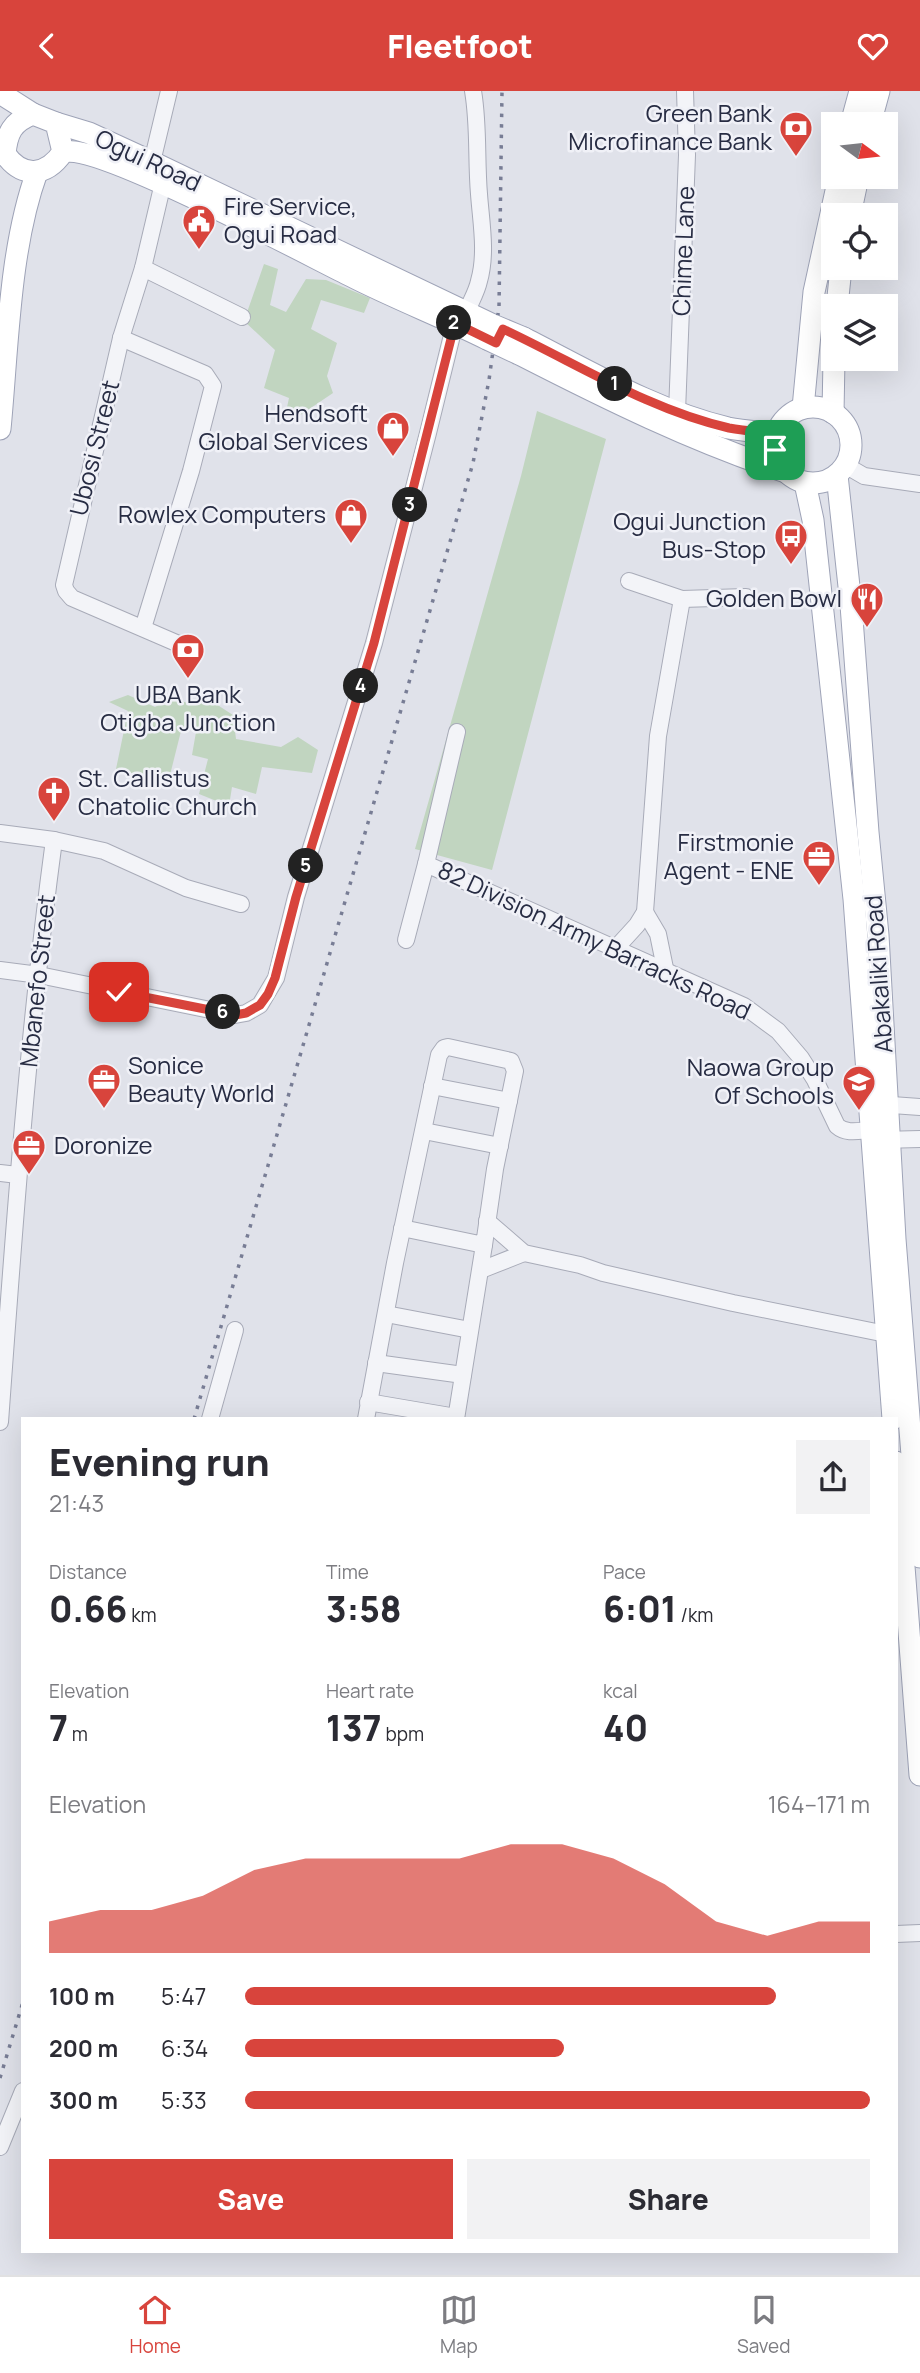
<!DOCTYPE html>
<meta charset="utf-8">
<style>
:root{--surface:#fff;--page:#f2f2f3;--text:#2b2b33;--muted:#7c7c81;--line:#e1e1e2;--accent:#d8443c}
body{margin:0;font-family:Manrope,sans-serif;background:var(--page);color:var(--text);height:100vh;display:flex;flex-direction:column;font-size:26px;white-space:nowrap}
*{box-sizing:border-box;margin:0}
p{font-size:23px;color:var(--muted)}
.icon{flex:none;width:38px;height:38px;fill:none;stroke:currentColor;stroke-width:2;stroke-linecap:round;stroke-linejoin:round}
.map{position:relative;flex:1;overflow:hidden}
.panel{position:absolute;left:21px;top:1326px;width:877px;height:836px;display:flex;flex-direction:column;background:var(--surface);border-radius:0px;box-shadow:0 7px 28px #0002}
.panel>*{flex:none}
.needle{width:46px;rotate:105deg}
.buttons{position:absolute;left:821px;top:21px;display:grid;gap:14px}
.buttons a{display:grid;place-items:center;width:77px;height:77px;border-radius:0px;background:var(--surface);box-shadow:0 7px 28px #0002;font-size:35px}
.pin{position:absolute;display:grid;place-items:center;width:60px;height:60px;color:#fff;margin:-30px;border-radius:14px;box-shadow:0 4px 10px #0006}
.km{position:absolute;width:35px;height:35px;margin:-18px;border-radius:50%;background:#222;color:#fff;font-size:19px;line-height:35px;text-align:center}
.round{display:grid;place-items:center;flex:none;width:74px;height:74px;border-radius:0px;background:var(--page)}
.overview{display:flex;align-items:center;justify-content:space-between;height:119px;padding:0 28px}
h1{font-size:38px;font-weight:800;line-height:52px}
.stats{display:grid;grid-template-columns:repeat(3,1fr);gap:10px;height:119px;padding:7px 28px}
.stats div{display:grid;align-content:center}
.stats b{font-size:35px;font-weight:800}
.stats small{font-size:19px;font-weight:400}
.stats p{font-size:19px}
.chart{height:196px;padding:14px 28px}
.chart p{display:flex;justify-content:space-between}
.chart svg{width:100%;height:126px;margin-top:7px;fill:var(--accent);opacity:.7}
.cta{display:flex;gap:14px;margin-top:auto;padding:14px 28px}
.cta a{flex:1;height:80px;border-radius:0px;background:var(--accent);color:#fff;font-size:28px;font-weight:800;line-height:80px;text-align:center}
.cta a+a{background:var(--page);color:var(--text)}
ul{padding:0 28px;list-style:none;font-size:23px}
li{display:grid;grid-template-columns:112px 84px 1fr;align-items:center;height:52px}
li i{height:18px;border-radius:9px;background:var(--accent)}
header{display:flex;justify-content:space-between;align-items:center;height:91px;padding:0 28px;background:var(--accent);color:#fff;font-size:32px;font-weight:800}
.tabs{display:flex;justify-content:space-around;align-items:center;height:98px;border-top:2px solid var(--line);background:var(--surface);font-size:19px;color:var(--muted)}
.tabs a{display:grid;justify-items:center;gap:4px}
.tabs .active{color:var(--accent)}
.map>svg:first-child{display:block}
.green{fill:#c1d5c0}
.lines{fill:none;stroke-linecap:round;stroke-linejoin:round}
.minor-casing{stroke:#a8abb8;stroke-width:18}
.major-casing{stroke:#9ea3b7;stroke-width:23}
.minor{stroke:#f3f4f8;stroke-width:16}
.major{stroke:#fff;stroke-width:21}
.rail{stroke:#787d95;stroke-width:3.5;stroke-dasharray:3.5 7;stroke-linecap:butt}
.major-bridge-casing{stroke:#9ea3b7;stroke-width:23;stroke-linecap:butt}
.major-bridge{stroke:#fff;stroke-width:21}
.route-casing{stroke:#fff;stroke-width:14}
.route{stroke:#d8443c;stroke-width:9}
.labels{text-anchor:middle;stroke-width:5;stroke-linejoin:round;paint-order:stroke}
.poi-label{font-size:24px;fill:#272c43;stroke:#f0f1f7;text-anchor:end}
.street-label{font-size:24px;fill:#272c43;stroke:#f0f1f7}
</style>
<header><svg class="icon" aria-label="back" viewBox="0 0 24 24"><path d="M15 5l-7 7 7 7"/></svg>Fleetfoot<svg class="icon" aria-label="heart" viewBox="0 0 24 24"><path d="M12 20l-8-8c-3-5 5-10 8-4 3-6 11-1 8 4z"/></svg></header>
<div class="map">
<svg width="920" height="2184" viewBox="0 0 920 2184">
<rect width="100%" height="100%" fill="#e0e2ea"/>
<g class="green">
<path d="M 264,173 L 278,178 L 270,214 L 286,221 L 306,188 L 326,189 L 370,207 L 364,222 L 321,209 L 311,238 L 337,252 L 327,285 L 333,302 L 290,331 L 286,321 L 289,307 L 264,297 L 275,259 L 244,230 Z"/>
<path d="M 537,320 L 606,348 L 492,779 L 415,758 L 521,385 Z"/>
<path d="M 128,604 L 155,616 L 174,606 L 189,613 L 202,604 L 233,624 L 236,648 L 281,656 L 298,646 L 318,659 L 312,682 L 262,676 L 256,703 L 232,696 L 229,715 L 199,703 L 208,668 L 192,664 L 196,641 L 182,636 L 168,692 L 116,678 L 128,620 L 109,611 Z"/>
</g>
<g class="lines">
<defs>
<g id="minor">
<path d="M 148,79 L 152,71 L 169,0"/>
<path d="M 163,92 L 143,177 L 121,247 L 64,494 L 66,500 L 72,507 L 181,554"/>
<path d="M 143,177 L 242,226"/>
<path d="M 467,220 C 471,210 477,200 479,190 C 487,162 481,131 479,103 C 476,68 479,35 473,0"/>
<path d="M 121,247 L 205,283 L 213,295 L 191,380 L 143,537"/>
<path d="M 677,321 L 687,64 L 685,0"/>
<path d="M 845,374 L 864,385 L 920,393"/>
<path d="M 629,490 L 682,508 L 746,506"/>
<path d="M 457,641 L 426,773 L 744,915 L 778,940 L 801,967 L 815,989 L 837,1035 C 846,1043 858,1040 870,1039"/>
<path d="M 0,742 L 54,749 C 28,942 14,1137 0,1331"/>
<path d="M 54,749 L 104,760 L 186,797 L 241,813"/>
<path d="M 645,821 L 658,843 L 666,882"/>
<path d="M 406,849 L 426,773"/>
<path d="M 616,857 L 637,834 L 645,821 L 658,645 L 682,508"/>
<path d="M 0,879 L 39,884 L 235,924 L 246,922 L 260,914 L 276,887 L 296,806 L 374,552 L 428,342 L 455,232"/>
<path d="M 432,995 L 509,1010"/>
<path d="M 878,1013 L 920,1016"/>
<path d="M 424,1040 L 500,1055"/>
<path d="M 881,1049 L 920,1048"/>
<path d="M 0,1082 L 18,1084"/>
<path d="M 487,1130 L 524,1162 L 580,1174 L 603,1182 L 733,1212 L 886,1243"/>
<path d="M 481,1179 L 524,1162"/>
<path d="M 386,1223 L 470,1239"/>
<path d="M 376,1272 L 463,1284"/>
<path d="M 368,1311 L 456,1326"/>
<path d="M 210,1328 L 235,1239"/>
<path d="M 366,1328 L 395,1172 L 439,964 L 444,957 L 448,956 L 511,970 L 515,980 L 495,1078 L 484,1154 L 402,1137"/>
<path d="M 456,1328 L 484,1154"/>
<path d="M 896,1843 L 920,1842"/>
<path d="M 0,2056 L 23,2000"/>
</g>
<g id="major">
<path d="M 0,2 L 33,23"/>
<path d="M 33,23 L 56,32 L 63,61 C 46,86 22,87 5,63 C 7,42 12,31 33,23 Z"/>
<path d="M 56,32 L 89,42 L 152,71 L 493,234"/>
<path d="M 851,33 L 860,0"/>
<path d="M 870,33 L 879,0"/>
<path d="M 63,61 C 98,51 308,164 351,185 C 396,208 443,226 487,248"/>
<path d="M 850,124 L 858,86"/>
<path d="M 837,215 L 841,177"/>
<path d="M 524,247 C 589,280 656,320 728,337 C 744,340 761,341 777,343"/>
<path d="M 519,263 C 605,307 694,351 786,381"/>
<circle cx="813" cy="354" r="38"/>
<path d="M 803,317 L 814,201 L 839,86"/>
<path d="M 833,322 L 834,268"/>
<path d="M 0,338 C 8,256 9,158 37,81"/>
<path d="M 837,384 L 851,514 L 868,741 L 878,844 L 895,1148 L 920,1466"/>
<path d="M 805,392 L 813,429 L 854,808 L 893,1328"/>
<path d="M 896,1371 L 920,1684"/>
</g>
</defs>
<use href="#minor" class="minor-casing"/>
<use href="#major" class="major-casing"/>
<use href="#minor" class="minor"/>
<use href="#major" class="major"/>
<g class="rail">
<path d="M 194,1328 L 473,372 L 489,289 L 499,216 L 502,0"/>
<path d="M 0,1987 L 23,1911"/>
</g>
<defs>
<g id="major-bridge">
<path d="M 493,234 L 524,247"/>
<path d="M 487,248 L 519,263"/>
</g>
</defs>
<use href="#major-bridge" class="major-bridge-casing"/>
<use href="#major-bridge" class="major-bridge"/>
</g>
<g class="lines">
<defs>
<path id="route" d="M 119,901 L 235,924 L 246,922 L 260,914 L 268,903 L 275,887 L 296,806 L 374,552 L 455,232 L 496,252 L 503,238 C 576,272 649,319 729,337 C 745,340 761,341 777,343 L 775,359"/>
</defs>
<use href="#route" class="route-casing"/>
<use href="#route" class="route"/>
</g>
<defs>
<symbol id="bank-pin" viewBox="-11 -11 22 30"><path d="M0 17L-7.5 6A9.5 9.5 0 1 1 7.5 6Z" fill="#d8443c" stroke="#f0f1f7"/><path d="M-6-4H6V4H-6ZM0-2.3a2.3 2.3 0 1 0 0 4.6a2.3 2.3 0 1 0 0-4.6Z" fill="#fff"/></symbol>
<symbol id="civic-pin" viewBox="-11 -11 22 30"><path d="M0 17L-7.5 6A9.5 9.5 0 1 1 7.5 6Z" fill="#d8443c" stroke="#f0f1f7"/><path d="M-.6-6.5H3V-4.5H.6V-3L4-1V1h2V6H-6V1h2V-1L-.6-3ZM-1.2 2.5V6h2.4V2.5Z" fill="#fff"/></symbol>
<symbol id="shop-pin" viewBox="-11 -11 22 30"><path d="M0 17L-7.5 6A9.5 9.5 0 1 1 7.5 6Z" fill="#d8443c" stroke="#f0f1f7"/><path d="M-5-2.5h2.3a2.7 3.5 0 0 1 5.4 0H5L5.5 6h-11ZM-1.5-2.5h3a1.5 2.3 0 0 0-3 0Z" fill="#fff"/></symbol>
<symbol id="bus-pin" viewBox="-11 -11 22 30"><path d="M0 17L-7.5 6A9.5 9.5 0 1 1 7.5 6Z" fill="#d8443c" stroke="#f0f1f7"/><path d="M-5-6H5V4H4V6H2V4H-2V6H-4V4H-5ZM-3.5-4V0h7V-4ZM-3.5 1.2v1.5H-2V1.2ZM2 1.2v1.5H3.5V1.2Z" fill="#fff"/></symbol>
<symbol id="restaurant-pin" viewBox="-11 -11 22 30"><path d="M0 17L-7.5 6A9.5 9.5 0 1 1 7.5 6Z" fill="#d8443c" stroke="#f0f1f7"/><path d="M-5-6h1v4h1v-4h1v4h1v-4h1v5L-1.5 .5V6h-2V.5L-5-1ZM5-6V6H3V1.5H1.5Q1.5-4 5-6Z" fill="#fff"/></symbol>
<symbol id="church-pin" viewBox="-11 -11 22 30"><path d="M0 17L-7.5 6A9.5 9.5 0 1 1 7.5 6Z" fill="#d8443c" stroke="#f0f1f7"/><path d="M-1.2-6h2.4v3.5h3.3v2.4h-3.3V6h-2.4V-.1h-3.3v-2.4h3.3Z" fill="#fff"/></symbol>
<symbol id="office-pin" viewBox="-11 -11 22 30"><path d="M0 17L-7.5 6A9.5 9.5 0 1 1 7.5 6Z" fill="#d8443c" stroke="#f0f1f7"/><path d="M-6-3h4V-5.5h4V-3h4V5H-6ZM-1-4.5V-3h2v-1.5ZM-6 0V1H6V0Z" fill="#fff"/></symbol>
<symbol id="school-pin" viewBox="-11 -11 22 30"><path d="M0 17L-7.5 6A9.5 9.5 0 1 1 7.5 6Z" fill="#d8443c" stroke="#f0f1f7"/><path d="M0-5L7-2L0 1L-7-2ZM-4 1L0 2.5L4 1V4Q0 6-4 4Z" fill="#fff"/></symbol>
</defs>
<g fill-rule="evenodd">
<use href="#bank-pin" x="777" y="18" width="38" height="52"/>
<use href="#civic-pin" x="180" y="111" width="38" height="52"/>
<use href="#shop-pin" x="374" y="318" width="38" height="52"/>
<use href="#shop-pin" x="332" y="405" width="38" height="52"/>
<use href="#bus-pin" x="772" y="426" width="38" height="52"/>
<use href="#restaurant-pin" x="848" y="489" width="38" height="52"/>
<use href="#bank-pin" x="169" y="540" width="38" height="52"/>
<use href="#church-pin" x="35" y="683" width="38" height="52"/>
<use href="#office-pin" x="800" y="747" width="38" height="52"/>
<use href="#office-pin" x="85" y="970" width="38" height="52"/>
<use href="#school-pin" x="840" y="972" width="38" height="52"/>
<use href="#office-pin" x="10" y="1036" width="38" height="52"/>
</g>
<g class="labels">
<g class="poi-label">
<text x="772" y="31">Green Bank<tspan x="772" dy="28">Microfinance Bank</tspan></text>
<text x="224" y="124" text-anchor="start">Fire Service,<tspan x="224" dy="28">Ogui Road</tspan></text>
<text x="368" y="331">Hendsoft<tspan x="368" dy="28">Global Services</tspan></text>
<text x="326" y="432">Rowlex Computers</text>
<text x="766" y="439">Ogui Junction<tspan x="766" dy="28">Bus-Stop</tspan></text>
<text x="842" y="516">Golden Bowl</text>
<text x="188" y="612" text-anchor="middle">UBA Bank<tspan x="188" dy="28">Otigba Junction</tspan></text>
<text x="78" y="696" text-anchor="start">St. Callistus<tspan x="78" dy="28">Chatolic Church</tspan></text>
<text x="794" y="760">Firstmonie<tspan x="794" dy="28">Agent - ENE</tspan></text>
<text x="128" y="983" text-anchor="start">Sonice<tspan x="128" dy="28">Beauty World</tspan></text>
<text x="834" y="985">Naowa Group<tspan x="834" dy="28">Of Schools</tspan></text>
<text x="54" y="1063" text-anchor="start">Doronize</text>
</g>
<g class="street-label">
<text transform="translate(148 70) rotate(25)" y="8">Ogui Road</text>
<text transform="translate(684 160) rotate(-88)" y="8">Chime Lane</text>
<text transform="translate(95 357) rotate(-76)" y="8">Ubosi Street</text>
<text transform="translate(594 850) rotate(25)" y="8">82 Division Army Barracks Road</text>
<text transform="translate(879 883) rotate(-94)" y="8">Abakaliki Road</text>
<text transform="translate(38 890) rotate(-84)" y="8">Mbanefo Street</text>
</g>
</g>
</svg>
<div class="buttons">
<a><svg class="needle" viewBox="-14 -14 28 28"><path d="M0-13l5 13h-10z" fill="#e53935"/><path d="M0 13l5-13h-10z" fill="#7c7c81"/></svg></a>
<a><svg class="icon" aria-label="locate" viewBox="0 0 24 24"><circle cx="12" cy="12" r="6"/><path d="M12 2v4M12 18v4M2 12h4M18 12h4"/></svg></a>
<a><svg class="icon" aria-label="layers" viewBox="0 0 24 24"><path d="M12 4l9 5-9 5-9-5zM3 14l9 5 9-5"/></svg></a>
</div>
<div class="pin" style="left:775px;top:359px;background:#1e9e55"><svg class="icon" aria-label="arrive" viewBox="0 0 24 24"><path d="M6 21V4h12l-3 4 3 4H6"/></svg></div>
<div class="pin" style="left:119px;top:901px;background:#d93025"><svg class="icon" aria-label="check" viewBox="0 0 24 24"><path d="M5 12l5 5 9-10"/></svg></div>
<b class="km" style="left:615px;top:293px">1</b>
<b class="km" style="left:454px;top:232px">2</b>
<b class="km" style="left:410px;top:414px">3</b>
<b class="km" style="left:361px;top:595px">4</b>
<b class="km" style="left:306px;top:775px">5</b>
<b class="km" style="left:223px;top:921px">6</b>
<section class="panel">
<div class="overview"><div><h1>Evening run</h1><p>21:43</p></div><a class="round"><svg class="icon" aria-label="share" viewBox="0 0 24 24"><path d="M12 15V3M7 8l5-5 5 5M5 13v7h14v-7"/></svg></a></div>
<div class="stats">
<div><p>Distance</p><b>0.66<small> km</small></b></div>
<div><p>Time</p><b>3:58</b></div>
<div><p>Pace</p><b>6:01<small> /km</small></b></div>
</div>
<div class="stats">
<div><p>Elevation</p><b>7<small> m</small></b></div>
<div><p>Heart rate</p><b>137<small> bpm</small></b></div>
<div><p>kcal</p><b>40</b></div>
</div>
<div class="chart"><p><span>Elevation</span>164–171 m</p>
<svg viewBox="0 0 160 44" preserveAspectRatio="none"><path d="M0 44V33L10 29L20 29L30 24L40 15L50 11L60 11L70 11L80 11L90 6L100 6L110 11L120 20L130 33L140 38L150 33L160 33V44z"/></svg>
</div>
<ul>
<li><b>100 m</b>5:47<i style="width:85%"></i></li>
<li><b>200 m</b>6:34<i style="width:51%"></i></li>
<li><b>300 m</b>5:33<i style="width:100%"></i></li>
</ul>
<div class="cta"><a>Save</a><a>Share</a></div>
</section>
</div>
<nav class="tabs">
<a class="active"><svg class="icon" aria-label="home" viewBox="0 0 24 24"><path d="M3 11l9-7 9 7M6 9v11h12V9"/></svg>Home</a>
<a><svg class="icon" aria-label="map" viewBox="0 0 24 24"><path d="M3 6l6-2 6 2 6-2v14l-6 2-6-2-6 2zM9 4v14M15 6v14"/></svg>Map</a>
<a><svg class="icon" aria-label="saved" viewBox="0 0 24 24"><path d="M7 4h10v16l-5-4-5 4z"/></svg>Saved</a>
</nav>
